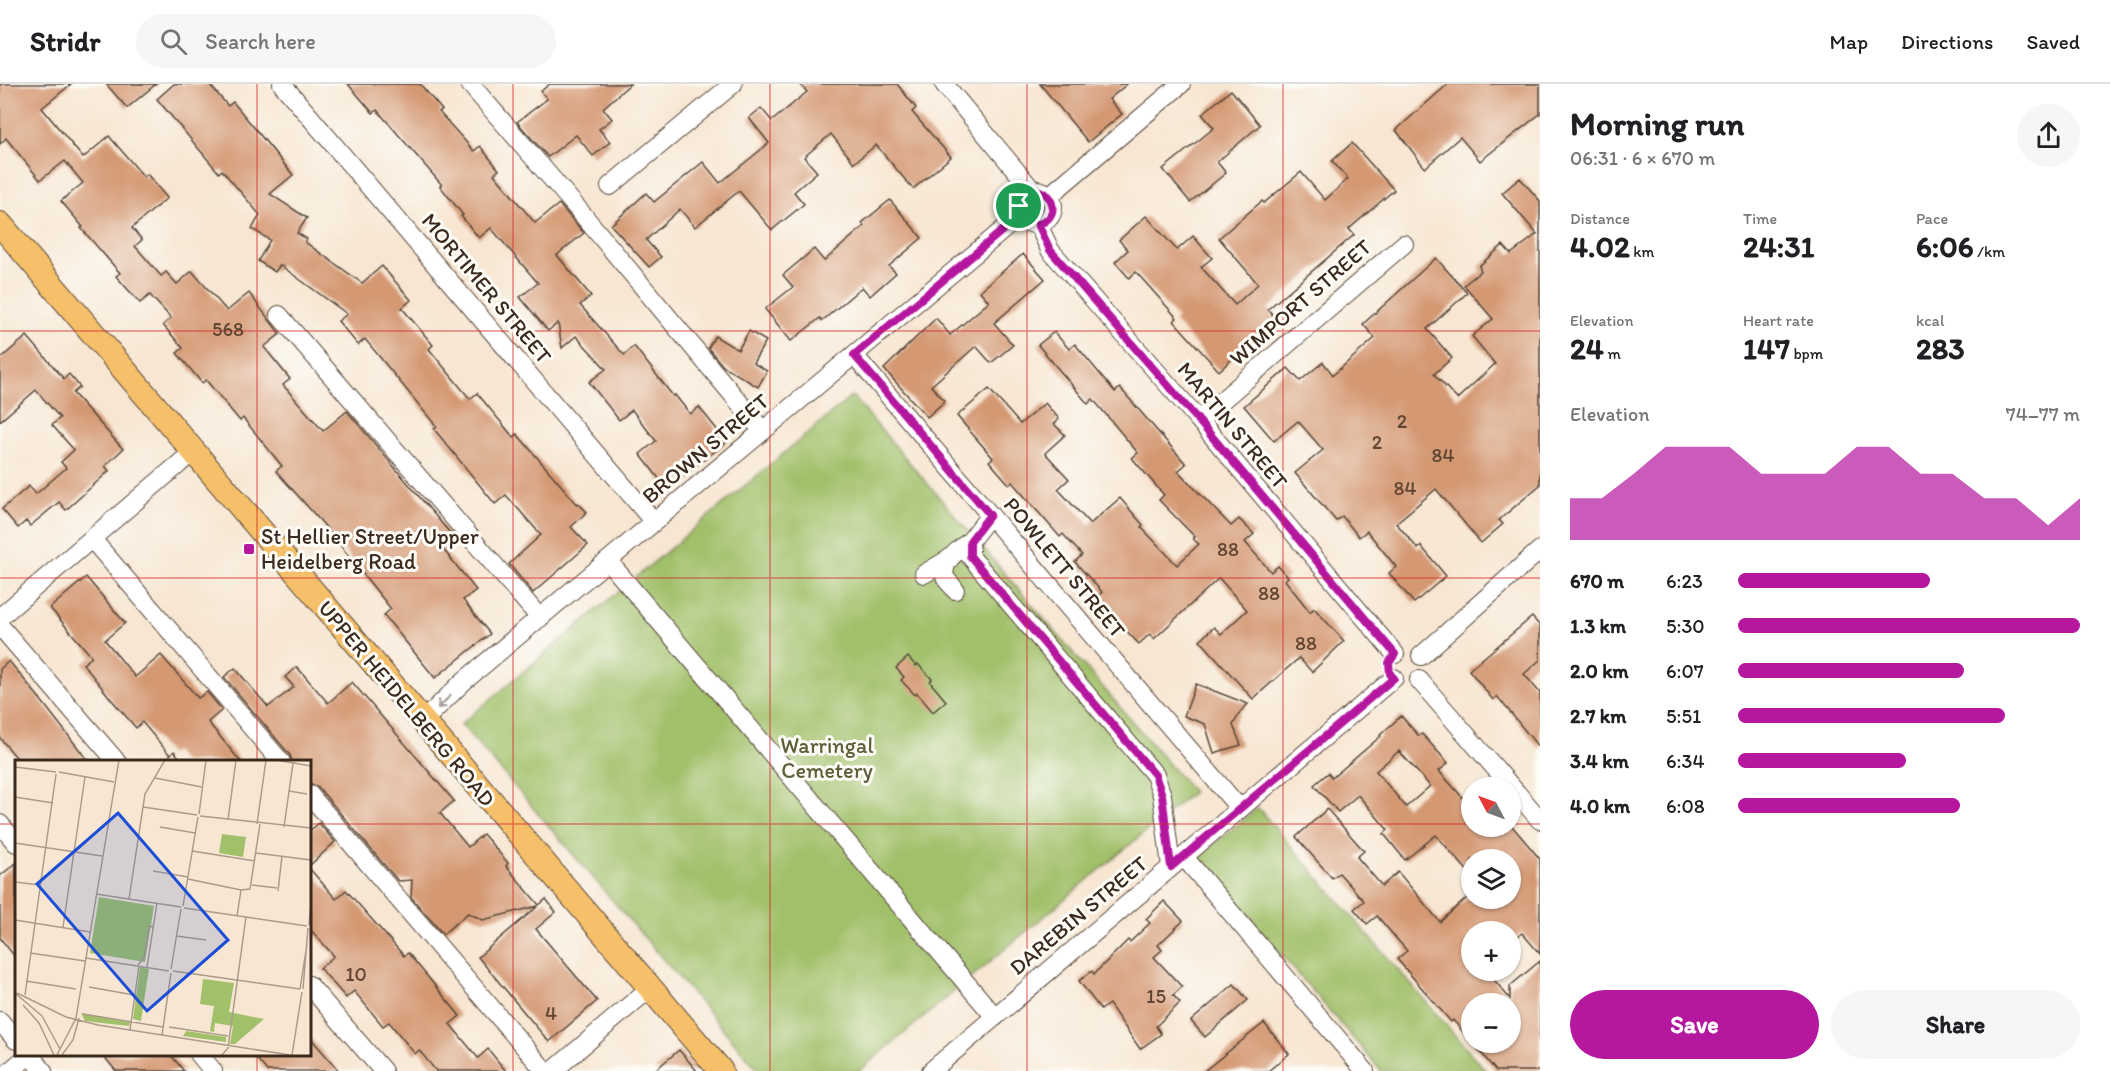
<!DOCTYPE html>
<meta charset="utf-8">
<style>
:root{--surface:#fff;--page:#f6f6f6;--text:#202124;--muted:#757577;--line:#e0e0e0;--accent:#b5179e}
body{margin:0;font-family:Itim,sans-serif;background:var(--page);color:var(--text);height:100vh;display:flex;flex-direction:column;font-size:22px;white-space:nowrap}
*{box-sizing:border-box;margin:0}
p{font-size:20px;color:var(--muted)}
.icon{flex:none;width:33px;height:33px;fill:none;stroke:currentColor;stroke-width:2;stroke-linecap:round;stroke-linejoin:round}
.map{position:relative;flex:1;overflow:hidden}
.details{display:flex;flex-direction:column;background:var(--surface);width:570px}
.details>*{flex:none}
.needle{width:39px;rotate:311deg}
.buttons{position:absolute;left:1461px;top:693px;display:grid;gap:12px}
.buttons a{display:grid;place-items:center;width:60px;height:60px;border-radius:50%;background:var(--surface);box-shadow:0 2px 4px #0004;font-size:30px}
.pin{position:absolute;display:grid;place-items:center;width:51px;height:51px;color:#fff;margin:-26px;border:3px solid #fff;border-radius:50%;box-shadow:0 2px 6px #0007}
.round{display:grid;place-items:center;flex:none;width:63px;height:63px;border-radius:32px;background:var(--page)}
.headline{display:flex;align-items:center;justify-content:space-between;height:102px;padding:0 30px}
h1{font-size:33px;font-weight:700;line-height:45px}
.stats{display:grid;grid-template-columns:repeat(3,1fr);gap:9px;height:102px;padding:6px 30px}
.stats div{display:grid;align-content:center}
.stats b{font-size:30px;font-weight:700}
.stats small{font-size:16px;font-weight:400}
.stats p{font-size:16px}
.chart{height:168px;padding:12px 30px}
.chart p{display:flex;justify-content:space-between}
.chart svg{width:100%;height:108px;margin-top:6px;fill:var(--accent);opacity:.7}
.primary-button{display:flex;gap:12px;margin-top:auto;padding:12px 30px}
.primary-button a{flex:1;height:69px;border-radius:36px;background:var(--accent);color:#fff;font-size:24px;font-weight:700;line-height:69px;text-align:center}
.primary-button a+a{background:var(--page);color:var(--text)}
ul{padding:0 30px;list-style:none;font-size:20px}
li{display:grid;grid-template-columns:96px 72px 1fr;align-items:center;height:45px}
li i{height:15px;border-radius:8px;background:var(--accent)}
header{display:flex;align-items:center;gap:36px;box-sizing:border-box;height:84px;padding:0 30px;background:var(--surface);border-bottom:2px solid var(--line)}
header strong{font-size:28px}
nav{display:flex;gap:33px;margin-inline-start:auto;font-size:21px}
.search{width:420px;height:54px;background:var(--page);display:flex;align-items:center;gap:15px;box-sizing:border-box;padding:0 21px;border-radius:33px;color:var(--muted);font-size:22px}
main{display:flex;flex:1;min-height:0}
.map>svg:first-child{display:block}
.green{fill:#a0c069;stroke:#6e7544;stroke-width:1.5}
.building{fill:#d49872;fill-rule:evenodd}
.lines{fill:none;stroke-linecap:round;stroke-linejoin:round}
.minor-casing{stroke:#574639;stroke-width:20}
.major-casing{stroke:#574639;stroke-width:26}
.minor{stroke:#fff;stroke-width:18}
.major{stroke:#f6c06b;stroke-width:24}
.oneway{stroke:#a79f9a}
.route-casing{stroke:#fff;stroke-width:12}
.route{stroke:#b5179e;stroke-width:8}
.grid{fill:none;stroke:#d62828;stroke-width:1.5;stroke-opacity:0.55}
.poi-dot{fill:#b5179e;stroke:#fdfcf7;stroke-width:2}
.labels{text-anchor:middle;stroke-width:6;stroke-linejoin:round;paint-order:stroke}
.number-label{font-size:20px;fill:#614633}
.street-label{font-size:22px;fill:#3b2a1e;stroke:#fdfcf7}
.poi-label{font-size:22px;fill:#3b2a1e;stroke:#fdfcf7;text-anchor:start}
.park-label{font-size:22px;fill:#5e5e38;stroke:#fdfcf7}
.inset-road{fill:none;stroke:#ac9b8a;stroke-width:1.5}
.view{fill:#1d4ed8;fill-opacity:0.15;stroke:#1d4ed8;stroke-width:3}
.inset-edge{fill:none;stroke:#3b2a1e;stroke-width:3}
</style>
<header>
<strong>Stridr</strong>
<div class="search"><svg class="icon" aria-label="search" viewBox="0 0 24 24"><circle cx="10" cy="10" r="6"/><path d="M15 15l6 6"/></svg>Search here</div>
<nav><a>Map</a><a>Directions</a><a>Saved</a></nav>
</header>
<main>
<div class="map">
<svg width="1540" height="987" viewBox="0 0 1540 987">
<rect width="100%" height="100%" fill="#fdfcf7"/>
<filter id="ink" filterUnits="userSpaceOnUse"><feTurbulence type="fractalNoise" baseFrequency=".0167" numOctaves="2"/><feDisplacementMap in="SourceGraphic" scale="12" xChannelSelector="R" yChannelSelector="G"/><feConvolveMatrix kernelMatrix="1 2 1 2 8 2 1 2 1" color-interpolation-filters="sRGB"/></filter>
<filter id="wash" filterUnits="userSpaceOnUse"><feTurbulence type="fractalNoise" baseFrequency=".008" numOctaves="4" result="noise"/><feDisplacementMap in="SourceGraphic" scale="24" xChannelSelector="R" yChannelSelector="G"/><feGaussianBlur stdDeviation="1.35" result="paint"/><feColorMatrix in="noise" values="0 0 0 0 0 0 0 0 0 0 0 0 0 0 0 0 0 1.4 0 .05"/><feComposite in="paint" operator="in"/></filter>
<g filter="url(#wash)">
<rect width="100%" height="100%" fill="#f7e6d2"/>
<g class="green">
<path d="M 852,312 L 1193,708 L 859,987 L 759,987 L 461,640 Z"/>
<path d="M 1258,724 L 1486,987 L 1381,987 L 1198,773 Z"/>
</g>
<g id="blocks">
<g class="building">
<path d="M 0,0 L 71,0 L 42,24 L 83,74 L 109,52 L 144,93 L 147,90 L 167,114 L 132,144 L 142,156 L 135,162 L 161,192 L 166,188 L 177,200 L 192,187 L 227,227 L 249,209 L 280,250 L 264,263 L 290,295 L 283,301 L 323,347 L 347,327 L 455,455 L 443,465 L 476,506 L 463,516 L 490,550 L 435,594 L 384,531 L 391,525 L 324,441 L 276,387 L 282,382 L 243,334 L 240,337 L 206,296 L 202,299 L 177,269 L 183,264 L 163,241 L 171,234 L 150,211 L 140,219 L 116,192 L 120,189 L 81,144 L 83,143 L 61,117 L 83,99 L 65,77 L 40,96 L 6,54 L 0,60 Z"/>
<path d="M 106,0 L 156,0 L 127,24 Z"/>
<path d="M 174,0 L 209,0 L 228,22 L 233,18 L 293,91 L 270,110 L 307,134 L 297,149 L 307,155 L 305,158 L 362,199 L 382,182 L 411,216 L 402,224 L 433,261 L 429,265 L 470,315 L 477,309 L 514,354 L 517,350 L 577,420 L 578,419 L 587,428 L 571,443 L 588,461 L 533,509 L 509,480 L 541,451 L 506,411 L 495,420 L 434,345 L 437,343 L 365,255 L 358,261 L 338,237 L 347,230 L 280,181 L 275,188 L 258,177 L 270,156 L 252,145 L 260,131 L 222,86 L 219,89 L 157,15 Z"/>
<path d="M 348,0 L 420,0 L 442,26 L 439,28 L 474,67 L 480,62 L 499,86 L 494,90 L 535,139 L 559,120 L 584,149 L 557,171 L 591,212 L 580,221 L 624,271 L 634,262 L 673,312 L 675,311 L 690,330 L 699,323 L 727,358 L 667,405 L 640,370 L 656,357 L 632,326 L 619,336 L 589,298 L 606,285 L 576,252 L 562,264 L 558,239 L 548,247 L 520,213 L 538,199 L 491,144 L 479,154 L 461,132 L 463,131 L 440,102 L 442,101 L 377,26 L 373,29 Z"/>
<path d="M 550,0 L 630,0 L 603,24 L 612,35 L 599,45 L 610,58 L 593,72 L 576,51 L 548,73 L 517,38 L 547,15 L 541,7 Z"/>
<path d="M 800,0 L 897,0 L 916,24 L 912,28 L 951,73 L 913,105 L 876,61 L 854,79 L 831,50 L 804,73 L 817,88 L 794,108 L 804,120 L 772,146 L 739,107 L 695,143 L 680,125 L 646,156 L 661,173 L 649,183 L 611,141 L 646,109 L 654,118 L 703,78 L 720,99 L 769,59 L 749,34 L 761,24 L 772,37 L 807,8 Z"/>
<path d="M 1040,0 L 1127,0 L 1109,15 L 1122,30 L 1088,58 Z"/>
<path d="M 1448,0 L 1540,0 L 1540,30 L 1480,77 L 1460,53 L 1425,84 L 1396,46 Z"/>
<path d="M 1231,6 L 1260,41 L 1217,78 L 1226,89 L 1190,118 L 1163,85 L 1214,44 L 1202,30 Z"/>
<path d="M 1352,59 L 1394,106 L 1349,145 L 1354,151 L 1268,225 L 1276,235 L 1219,287 L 1174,237 L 1177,234 L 1136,188 L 1129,194 L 1115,178 L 1128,166 L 1119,156 L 1146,132 L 1177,166 L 1193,152 L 1212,174 L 1201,183 L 1235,221 L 1258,200 L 1219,154 L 1262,117 L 1264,119 L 1301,88 L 1325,116 L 1348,95 L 1332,77 Z"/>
<path d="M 1520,94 L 1540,117 L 1540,401 L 1499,436 L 1503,440 L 1481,459 L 1436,405 L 1396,439 L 1418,465 L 1421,462 L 1446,492 L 1414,519 L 1389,489 L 1396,483 L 1367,447 L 1359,453 L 1342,432 L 1336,437 L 1295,389 L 1323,366 L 1298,337 L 1274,357 L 1244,322 L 1288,284 L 1300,297 L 1323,278 L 1333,291 L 1375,254 L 1363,240 L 1436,174 L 1467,209 L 1427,245 L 1452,274 L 1434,290 L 1457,315 L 1495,280 L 1472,252 L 1493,235 L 1464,201 L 1481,187 L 1479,182 L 1503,161 L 1511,170 L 1537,150 L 1502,109 Z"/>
<path d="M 890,116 L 922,154 L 889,182 L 896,189 L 870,212 L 862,203 L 822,237 L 820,234 L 791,257 L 765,225 L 793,203 L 783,191 L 814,165 L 824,177 L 864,142 L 862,139 Z"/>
<path d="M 1023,170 L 1045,195 L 994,239 L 1013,261 L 991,279 L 976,262 L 931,302 L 945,317 L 927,333 L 884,285 L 936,234 L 950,251 L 989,218 L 980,207 Z"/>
<path d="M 749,247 L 766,257 L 753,279 L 767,287 L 758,303 L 723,282 L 708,264 L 715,252 L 738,266 Z"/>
<path d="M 1054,248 L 1069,265 L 1075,260 L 1115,308 L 1120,304 L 1186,380 L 1178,387 L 1231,442 L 1239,435 L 1254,450 L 1245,458 L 1271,488 L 1278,482 L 1288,493 L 1285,496 L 1310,528 L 1314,524 L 1344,557 L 1312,588 L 1299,574 L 1253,615 L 1200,556 L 1214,543 L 1221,550 L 1247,526 L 1219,494 L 1154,555 L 1150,550 L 1139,560 L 1111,531 L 1107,535 L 1091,519 L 1102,508 L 1075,478 L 1082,471 L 1063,450 L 1060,453 L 1012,398 L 1009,400 L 989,377 L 993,374 L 957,332 L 989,305 L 1020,340 L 1045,319 L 1059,335 L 1054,340 L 1065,351 L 1045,369 L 1069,395 L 1058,405 L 1090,440 L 1120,414 L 1143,441 L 1141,443 L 1177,481 L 1199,460 L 1193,455 L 1195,453 L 1159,416 L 1164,411 L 1132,374 L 1138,369 L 1093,315 L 1088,320 L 1038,261 Z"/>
<path d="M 27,252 L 64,295 L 69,290 L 80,303 L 73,309 L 123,365 L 105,382 L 109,387 L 66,426 L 59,418 L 30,442 L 26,437 L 18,444 L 2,425 L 29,402 L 36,410 L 66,384 L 61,378 L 74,366 L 52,341 L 60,334 L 36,306 L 0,337 L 0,275 Z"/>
<path d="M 86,493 L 125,539 L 105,556 L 135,593 L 161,571 L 198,614 L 207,608 L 222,626 L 208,638 L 241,678 L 183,678 L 174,667 L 170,671 L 142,638 L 136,644 L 111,615 L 83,580 L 92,573 L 50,524 Z"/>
<path d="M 1532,533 L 1540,542 L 1540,576 L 1524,590 L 1540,609 L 1540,665 L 1497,612 L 1493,616 L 1469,586 Z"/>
<path d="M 908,573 L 916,582 L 918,580 L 932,595 L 930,598 L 946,617 L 933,628 L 917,609 L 915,611 L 901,596 L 904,593 L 896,584 Z"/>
<path d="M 9,577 L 37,611 L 89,678 L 20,678 L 0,654 L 0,585 Z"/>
<path d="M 297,583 L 328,619 L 352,598 L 454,717 L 440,729 L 468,763 L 483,750 L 508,779 L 506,782 L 539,821 L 546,815 L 556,828 L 536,845 L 597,917 L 549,958 L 478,873 L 538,822 L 483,836 L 468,829 L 443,850 L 411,813 L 412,796 L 398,797 L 318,703 L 309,699 L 309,678 L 292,678 L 290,671 L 224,593 L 235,584 L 268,623 L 294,603 L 285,593 Z"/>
<path d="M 1196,600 L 1248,620 L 1241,627 L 1233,641 L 1241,661 L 1214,669 L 1205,640 L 1184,632 Z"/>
<path d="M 1401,632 L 1419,652 L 1422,650 L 1448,679 L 1439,687 L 1472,724 L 1472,742 L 1512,742 L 1540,775 L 1540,870 L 1522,849 L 1510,860 L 1510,848 L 1472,848 L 1472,886 L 1486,886 L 1510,915 L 1510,902 L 1540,877 L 1540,987 L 1496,987 L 1472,958 L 1510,958 L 1510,920 L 1472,920 L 1472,958 L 1453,936 L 1451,938 L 1397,875 L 1407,867 L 1377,832 L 1367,840 L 1354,825 L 1364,817 L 1339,789 L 1332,794 L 1296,753 L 1327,725 L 1364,767 L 1357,773 L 1382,802 L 1398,788 L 1440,838 L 1467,814 L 1510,814 L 1510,776 L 1472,776 L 1472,792 L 1436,751 L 1405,776 L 1384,750 L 1388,746 L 1358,711 L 1338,728 L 1314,701 L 1328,689 L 1332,694 L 1381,652 L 1380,651 ZM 1399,667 L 1430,702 L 1406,723 L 1376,687 Z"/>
<path d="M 319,739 L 335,758 L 309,782 L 309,747 Z"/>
<path d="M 16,779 L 16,874 L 0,854 L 0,792 Z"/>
<path d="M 309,784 L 336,815 L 346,806 L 404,872 L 408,869 L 460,932 L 450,940 L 478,974 L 488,965 L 506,987 L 436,987 L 419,966 L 415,970 L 389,938 L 383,942 L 354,907 L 346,914 L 320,884 L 334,872 L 309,844 Z"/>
<path d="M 1164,817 L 1183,837 L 1158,861 L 1162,866 L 1154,873 L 1182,903 L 1173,911 L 1180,919 L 1156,942 L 1161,950 L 1140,965 L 1109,920 L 1101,926 L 1079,897 L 1092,887 L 1094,890 L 1128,856 L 1130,858 L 1150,839 L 1146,835 Z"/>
<path d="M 1234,900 L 1248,916 L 1205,953 L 1191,937 Z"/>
<path d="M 1264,939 L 1289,970 L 1268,987 L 1204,987 Z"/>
<path d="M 309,952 L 339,987 L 267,987 L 253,970 L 309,970 Z"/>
<path d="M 679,966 L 697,987 L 654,987 Z"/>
<path d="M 102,970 L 170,970 L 184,987 L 116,987 Z"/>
</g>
</g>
</g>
<g filter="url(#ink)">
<use href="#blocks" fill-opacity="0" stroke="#574639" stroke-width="1.5"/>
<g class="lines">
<defs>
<g id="minor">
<path d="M 282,0 L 654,438"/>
<path d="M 470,0 L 578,125 L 763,347"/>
<path d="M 944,0 L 1033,107"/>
<path d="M 610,102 L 733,0"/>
<circle cx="1036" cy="123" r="17"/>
<path d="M 1049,112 L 1181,0"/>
<path d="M 1038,140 L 1050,166 L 1199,336 L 1395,570"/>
<path d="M 279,231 L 540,534"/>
<path d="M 854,271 L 1240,725"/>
<path d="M 1199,336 L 1404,160"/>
<path d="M 990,431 L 970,457 L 970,472 L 1155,691 L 1162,711 L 1171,783"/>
<path d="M 92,455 L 281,678"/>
<path d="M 609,478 L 995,933"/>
<path d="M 924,490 L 949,475"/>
<path d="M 955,506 C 953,502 948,498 946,495 C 938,479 960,465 970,457"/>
<path d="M 0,533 L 193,368"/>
<path d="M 0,542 L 117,678"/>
<path d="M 1421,572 L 1540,466"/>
<path d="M 1419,596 L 1540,736"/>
<path d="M 423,637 L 464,597 L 1021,131"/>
<path d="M 309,710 L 545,987"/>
<path d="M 0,740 L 16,759"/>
<path d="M 1184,773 L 1365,987"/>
<path d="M 309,901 L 383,987"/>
<path d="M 0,937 L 16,956"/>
<path d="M 29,970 L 43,987"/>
<path d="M 199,970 L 213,987"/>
<path d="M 10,987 L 29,971"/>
<path d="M 553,987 L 650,904"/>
<path d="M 931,987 L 1394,594"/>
</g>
<path id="major" d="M 0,140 L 721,987"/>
</defs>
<use href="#minor" class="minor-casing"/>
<use href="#major" class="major-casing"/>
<use href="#minor" class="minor"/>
<use href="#major" class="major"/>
</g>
<defs><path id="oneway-shaft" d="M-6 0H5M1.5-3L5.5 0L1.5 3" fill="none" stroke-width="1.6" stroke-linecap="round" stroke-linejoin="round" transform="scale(1.5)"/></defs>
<use class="oneway" href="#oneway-shaft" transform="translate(444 618) rotate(136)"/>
</g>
<g class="lines" filter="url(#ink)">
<defs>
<path id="route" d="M 1033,106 C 1056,107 1060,135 1038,140 L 1050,166 L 1198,336 L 1395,570 L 1389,579 L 1390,590 L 1394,594 L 1171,783 L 1162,711 L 1155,691 L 970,472 L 970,457 L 990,431 L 854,271 L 1021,131 C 1017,119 1022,111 1033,106 Z"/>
</defs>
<use href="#route" class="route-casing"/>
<use href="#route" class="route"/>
</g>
<path class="grid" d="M 257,0 L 257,678M 513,0 L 513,987M 770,0 L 770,987M 1027,0 L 1027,987M 1283,0 L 1283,987M 0,247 L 1540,247M 0,494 L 1540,494M 0,740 L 16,740M 309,740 L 1472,740M 1510,740 L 1540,740M 257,970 L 257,987"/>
<rect class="poi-dot" x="243" y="459" width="12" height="12" rx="3"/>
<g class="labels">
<g class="number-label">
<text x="228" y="252">568</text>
<text x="1402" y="344">2</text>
<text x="1377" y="365">2</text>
<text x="1443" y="378">84</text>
<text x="1405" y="411">84</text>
<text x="1228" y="472">88</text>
<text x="1269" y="516">88</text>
<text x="1306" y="566">88</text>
<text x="356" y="897">10</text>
<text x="1156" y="919">15</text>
<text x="551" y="936">4</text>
</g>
<g class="street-label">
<text transform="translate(487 204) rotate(50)" y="8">MORTIMER STREET</text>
<text transform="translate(1300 218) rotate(-41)" y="8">WIMPORT STREET</text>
<text transform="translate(1233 341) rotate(50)" y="8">MARTIN STREET</text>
<text transform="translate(705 364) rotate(-40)" y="8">BROWN STREET</text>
<text transform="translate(1065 483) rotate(50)" y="8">POWLETT STREET</text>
<text transform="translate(407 619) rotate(50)" y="8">UPPER HEIDELBERG ROAD</text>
<text transform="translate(1078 831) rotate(-40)" y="8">DAREBIN STREET</text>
</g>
<g class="poi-label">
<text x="261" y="460">St Hellier Street/Upper<tspan x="261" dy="25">Heidelberg Road</tspan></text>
</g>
<g class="park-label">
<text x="827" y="669">Warringal<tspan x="827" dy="25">Cemetery</tspan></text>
</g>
</g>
<g transform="translate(15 676)">
<rect width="296" height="296" fill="#f7e6d2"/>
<path d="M 207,74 L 231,77 L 228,97 L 204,93 ZM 84,137 L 139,146 L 130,202 L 75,193 ZM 125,207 L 134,209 L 126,261 L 118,259 ZM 188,219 L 219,223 L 214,252 L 249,259 L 220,284 L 215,284 L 218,266 L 200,263 L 199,272 L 195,271 L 199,246 L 185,244 ZM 66,253 L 115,262 L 114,266 L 70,261 ZM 171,271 L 211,277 L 211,282 L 168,276 Z" fill="#a0c069"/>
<path class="inset-road" d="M 261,0 L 296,6M 0,7 L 41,12M 44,12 L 99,22M 140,18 L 187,27M 274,31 L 292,34M 0,37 L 38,43M 128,47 L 182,55M 184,54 L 191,0M 185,56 L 296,68M 213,60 L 221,0M 242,64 L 251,0M 145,67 L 180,73M 269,67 L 278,3M 0,83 L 87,96M 177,91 L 240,101M 241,93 L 296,100M 138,111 L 173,117M 173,119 L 226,130M 0,122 L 25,125M 237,125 L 262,128M 263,131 L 267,96M 81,134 L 166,147M 114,139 L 130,34 L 150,0M 168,146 L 183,57M 169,148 L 292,166M 222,156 L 226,130 L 235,129 L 245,64M 0,160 L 75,172M 294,165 L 296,142M 48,167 L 70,17M 161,176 L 191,180M 15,193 L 70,201M 71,198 L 154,211M 123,205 L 129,198 L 134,167 L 139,166M 132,207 L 142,143M 156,209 L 166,149M 158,211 L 285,229M 11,221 L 61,229M 74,227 L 119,235M 285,229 L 292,184M 288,229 L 293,168M 0,233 L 27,256 L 45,289M 2,233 L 51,257 L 83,265 L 275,295M 10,235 L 41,14M 8,245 L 24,263 L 39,295M 68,254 L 148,267M 154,267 L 213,276M 115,270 L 124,206M 147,275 L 156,213M 42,295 L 61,258 L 104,0M 47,295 L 58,280 L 64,258M 207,295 L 213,288 L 231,157M 277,295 L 287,232"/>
<path class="view" d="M 103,53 L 213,180 L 132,251 L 22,124 Z"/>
<rect width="296" height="296" class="inset-edge"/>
</g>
</svg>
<div class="buttons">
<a><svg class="needle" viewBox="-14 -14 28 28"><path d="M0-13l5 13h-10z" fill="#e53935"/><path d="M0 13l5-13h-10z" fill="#757577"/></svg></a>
<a><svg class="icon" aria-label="layers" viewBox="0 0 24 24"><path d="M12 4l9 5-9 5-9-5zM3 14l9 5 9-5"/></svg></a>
<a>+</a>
<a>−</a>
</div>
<div class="pin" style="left:1019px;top:122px;background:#1e9e55"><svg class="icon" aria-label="arrive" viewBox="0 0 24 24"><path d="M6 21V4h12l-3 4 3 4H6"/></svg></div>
</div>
<section class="details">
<div class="headline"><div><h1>Morning run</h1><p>06:31 · 6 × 670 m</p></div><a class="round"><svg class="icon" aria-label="share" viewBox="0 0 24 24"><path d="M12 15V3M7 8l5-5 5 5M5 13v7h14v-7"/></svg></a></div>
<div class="stats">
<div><p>Distance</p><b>4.02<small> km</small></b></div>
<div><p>Time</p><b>24:31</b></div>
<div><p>Pace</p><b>6:06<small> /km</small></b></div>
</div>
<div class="stats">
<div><p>Elevation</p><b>24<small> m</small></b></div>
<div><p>Heart rate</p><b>147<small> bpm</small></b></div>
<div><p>kcal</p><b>283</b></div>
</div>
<div class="chart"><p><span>Elevation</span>74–77 m</p>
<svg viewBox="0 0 160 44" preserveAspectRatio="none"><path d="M0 44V27L10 27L20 17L30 6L40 6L50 6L60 17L70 17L80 17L90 6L100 6L110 17L120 17L130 27L140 27L150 38L160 27V44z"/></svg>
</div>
<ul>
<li><b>670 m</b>6:23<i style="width:56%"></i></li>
<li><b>1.3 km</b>5:30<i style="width:100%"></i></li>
<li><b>2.0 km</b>6:07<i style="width:66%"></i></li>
<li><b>2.7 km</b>5:51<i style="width:78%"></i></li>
<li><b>3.4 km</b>6:34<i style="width:49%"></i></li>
<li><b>4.0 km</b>6:08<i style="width:65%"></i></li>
</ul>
<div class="primary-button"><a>Save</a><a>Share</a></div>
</section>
</main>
